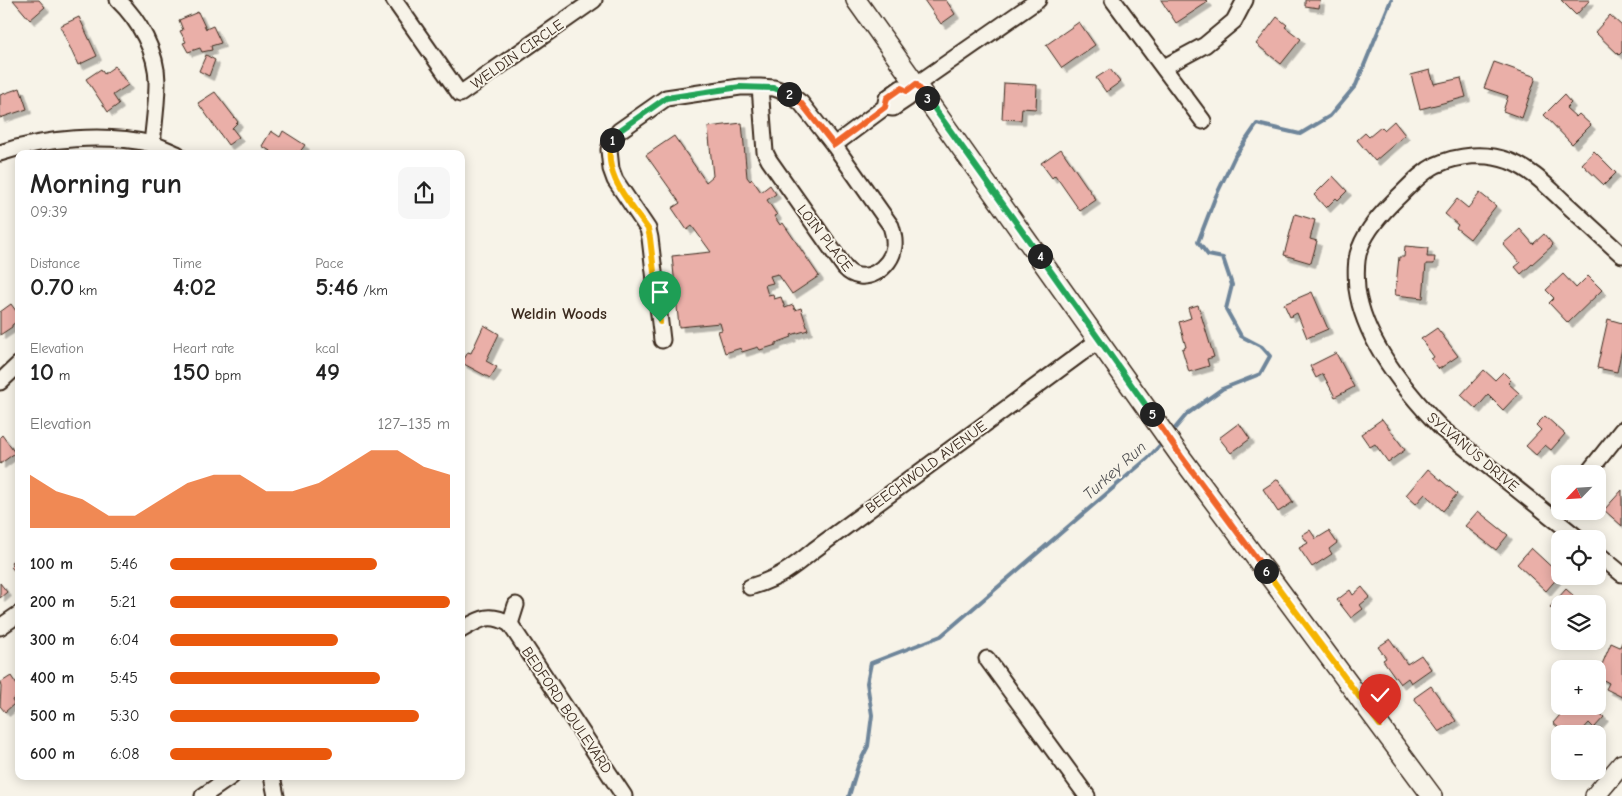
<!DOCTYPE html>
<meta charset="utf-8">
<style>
:root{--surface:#fff;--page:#f6f6f6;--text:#222;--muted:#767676;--accent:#ea580c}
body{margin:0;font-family:"Comic Neue",sans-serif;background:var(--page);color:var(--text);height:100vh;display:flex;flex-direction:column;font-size:19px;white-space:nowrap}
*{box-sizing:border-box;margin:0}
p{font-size:16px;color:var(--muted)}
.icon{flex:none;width:28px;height:28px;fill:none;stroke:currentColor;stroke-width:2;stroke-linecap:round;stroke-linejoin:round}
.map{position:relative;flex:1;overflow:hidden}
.panel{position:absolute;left:15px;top:150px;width:450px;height:630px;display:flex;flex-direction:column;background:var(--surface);border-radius:10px;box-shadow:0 2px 12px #0003}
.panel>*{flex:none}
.needle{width:32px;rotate:245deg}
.buttons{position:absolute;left:1551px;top:465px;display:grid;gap:10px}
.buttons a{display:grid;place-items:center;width:55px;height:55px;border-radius:10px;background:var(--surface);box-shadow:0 2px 12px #0003;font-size:25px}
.pin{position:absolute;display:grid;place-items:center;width:42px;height:42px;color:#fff;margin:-51px -21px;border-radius:50% 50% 50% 0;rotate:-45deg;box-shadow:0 0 5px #0007}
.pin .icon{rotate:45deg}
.km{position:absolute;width:25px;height:25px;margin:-12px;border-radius:50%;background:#222;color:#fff;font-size:14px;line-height:25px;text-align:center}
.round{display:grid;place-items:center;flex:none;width:52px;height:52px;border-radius:10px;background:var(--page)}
.headline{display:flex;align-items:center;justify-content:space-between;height:85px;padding:0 15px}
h1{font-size:28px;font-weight:800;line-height:38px}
.stats{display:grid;grid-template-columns:repeat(3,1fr);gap:8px;height:85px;padding:5px 15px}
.stats div{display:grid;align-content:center}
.stats b{font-size:25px;font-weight:800}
.stats small{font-size:14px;font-weight:400}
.stats p{font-size:14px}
.chart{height:140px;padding:10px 15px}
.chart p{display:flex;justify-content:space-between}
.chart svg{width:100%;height:90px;margin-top:5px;fill:var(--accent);opacity:.7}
ul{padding:0 15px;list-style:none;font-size:16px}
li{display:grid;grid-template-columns:80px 60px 1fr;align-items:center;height:38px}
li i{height:12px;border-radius:6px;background:var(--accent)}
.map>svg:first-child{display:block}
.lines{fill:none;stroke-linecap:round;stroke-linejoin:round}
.stream{stroke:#6e859a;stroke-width:4}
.building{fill:#eaafa8;stroke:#3b2a1e;filter:url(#shadow)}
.minor-casing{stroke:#3b2a1e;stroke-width:19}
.tertiary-casing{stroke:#3b2a1e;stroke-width:22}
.minor{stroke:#f7f3e8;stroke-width:15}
.tertiary{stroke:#f7f3e8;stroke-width:19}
.split-1-casing{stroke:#fff;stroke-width:10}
.split-2-casing{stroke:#fff;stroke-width:10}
.split-3-casing{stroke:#fff;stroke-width:10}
.split-4-casing{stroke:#fff;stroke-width:10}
.split-5-casing{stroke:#fff;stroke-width:10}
.split-6-casing{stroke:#fff;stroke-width:10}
.split-7-casing{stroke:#fff;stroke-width:10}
.split-1{stroke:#f5b400;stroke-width:6}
.split-2{stroke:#22a559;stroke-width:6}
.split-3{stroke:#f0652b;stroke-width:6}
.split-4{stroke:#22a559;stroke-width:6}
.split-5{stroke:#22a559;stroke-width:6}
.split-6{stroke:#f0652b;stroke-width:6}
.split-7{stroke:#f5b400;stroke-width:6}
.labels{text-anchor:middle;stroke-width:4;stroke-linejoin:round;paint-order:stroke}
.street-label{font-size:15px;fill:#3b2a1e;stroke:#f7f3e8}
.neighbourhood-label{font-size:16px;font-weight:bold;fill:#3b2a1e;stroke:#f7f3e8}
.water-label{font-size:16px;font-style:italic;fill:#505052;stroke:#f7f3e8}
</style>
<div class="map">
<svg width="1622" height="796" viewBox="0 0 1622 796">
<defs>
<filter id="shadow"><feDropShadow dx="4.5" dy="4.5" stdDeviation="0" flood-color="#0004"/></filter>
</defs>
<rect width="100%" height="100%" fill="#f7f3e8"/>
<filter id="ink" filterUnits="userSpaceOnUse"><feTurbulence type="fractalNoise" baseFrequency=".02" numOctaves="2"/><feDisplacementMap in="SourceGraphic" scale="10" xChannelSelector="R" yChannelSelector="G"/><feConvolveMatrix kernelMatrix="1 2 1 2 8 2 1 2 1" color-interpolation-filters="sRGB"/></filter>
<g filter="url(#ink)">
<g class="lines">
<g class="stream">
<path d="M 1171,433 L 1187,414 L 1222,389 L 1260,374 L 1270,356 L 1262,347 L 1241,336 L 1226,309 L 1232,285 L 1223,258 L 1208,255 L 1198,242 L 1215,198 L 1235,156 L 1257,124 L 1300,134 L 1330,116 L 1356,85 L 1391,0"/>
<path d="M 849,796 L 858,766 L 868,746 L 872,715 L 867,683 L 871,663 L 941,636 L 1148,458 L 1163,442"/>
</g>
</g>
<g class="building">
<path d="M 13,0 L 39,0 L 45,7 L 30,20 Z"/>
<path d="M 924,0 L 946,0 L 955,14 L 941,24 Z"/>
<path d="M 1161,0 L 1206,0 L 1208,2 L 1176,23 Z"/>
<path d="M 1305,0 L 1320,0 L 1319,8 L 1305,6 Z"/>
<path d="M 1561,0 L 1590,0 L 1576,15 Z"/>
<path d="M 198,12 L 206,29 L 213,26 L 221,43 L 211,46 L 212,50 L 202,52 L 200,48 L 188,52 L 183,43 L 186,42 L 180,31 L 183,30 L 179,20 Z"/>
<path d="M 1610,15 L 1622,26 L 1622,52 L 1619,55 L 1595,32 Z"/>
<path d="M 79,17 L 97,56 L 78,65 L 60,26 Z"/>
<path d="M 1277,17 L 1287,25 L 1285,27 L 1301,39 L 1281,64 L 1256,44 Z"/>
<path d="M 1079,22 L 1095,45 L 1062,68 L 1046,45 Z"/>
<path d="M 206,55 L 215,60 L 209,76 L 199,71 Z"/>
<path d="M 1494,62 L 1536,77 L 1522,118 L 1503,111 L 1508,96 L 1484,88 Z"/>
<path d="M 115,66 L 128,85 L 113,95 L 119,104 L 108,112 L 86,79 L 101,69 L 104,74 Z"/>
<path d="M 1110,69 L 1120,82 L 1106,92 L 1096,78 Z"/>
<path d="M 1430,70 L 1434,84 L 1461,78 L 1466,97 L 1420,109 L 1411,75 Z"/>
<path d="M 1004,83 L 1037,85 L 1036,109 L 1022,108 L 1021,120 L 1002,119 Z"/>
<path d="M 20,88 L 27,109 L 0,118 L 0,95 Z"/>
<path d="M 215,92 L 238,122 L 232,128 L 239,137 L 228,145 L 198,103 Z"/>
<path d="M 1564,95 L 1571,103 L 1566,108 L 1576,117 L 1579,114 L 1591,125 L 1572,144 L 1544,115 Z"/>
<path d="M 1394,121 L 1405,135 L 1375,161 L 1357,140 L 1365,133 L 1369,137 L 1381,127 L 1384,130 Z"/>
<path d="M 742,123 L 747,177 L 750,181 L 752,179 L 761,192 L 770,185 L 776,194 L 767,200 L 777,215 L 774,216 L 780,225 L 783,223 L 819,276 L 792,294 L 778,274 L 770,276 L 773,283 L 765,285 L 768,295 L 773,294 L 774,299 L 781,297 L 785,308 L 793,305 L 795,310 L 801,308 L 808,330 L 791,335 L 792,337 L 776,343 L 776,345 L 760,350 L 758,347 L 742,352 L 741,348 L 725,353 L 718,331 L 722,330 L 720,323 L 679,327 L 672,256 L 711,252 L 692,226 L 687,230 L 672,208 L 680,203 L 646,155 L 674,136 L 706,182 L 713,176 L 708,127 Z"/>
<path d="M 271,131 L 280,137 L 283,131 L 305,145 L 299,153 L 296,151 L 294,154 L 275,154 L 262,146 Z"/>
<path d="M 1061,149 L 1096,200 L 1080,211 L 1055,175 L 1052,178 L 1041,163 Z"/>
<path d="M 1594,151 L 1616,173 L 1604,185 L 1582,164 Z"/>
<path d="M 1333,176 L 1347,191 L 1338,200 L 1336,198 L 1326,208 L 1314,195 Z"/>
<path d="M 1480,193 L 1496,206 L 1470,239 L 1456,228 L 1458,225 L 1445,214 L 1457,199 L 1468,208 Z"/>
<path d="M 1295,214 L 1315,220 L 1310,239 L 1317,241 L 1311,263 L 1284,255 Z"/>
<path d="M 1520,229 L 1533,244 L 1544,234 L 1553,245 L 1521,274 L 1515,267 L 1520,263 L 1503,244 Z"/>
<path d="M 1405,246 L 1428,248 L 1427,257 L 1435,257 L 1434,264 L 1426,264 L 1423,298 L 1395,295 L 1399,257 L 1404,257 Z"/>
<path d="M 1563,274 L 1576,288 L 1588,276 L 1602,290 L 1568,323 L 1549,303 L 1554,298 L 1546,290 Z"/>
<path d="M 1312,292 L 1328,329 L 1307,338 L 1297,313 L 1290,317 L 1284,304 Z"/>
<path d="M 11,304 L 19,315 L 19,320 L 12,325 L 12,327 L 0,335 L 0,312 Z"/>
<path d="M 1198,305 L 1214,357 L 1207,359 L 1209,366 L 1189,372 L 1182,349 L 1186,347 L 1179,322 L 1191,318 L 1188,308 Z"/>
<path d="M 1608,319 L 1622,323 L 1622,348 L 1617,372 L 1597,368 Z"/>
<path d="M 484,325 L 499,334 L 486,361 L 497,367 L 490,378 L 462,363 L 468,352 L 471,353 Z"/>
<path d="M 1437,328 L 1458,356 L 1439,369 L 1431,359 L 1434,357 L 1421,339 Z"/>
<path d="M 1336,353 L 1354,387 L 1335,397 L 1323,374 L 1316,378 L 1310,366 Z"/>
<path d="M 1484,370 L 1495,380 L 1503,372 L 1511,380 L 1508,383 L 1519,393 L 1503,410 L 1488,395 L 1476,409 L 1461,395 Z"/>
<path d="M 1545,416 L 1565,434 L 1551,450 L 1545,445 L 1536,455 L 1526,446 L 1541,430 L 1536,425 Z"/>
<path d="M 1382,419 L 1405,450 L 1388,462 L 1375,444 L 1370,447 L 1361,434 Z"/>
<path d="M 1239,423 L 1250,439 L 1231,453 L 1219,438 Z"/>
<path d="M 2,435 L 15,453 L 0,464 L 0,437 Z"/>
<path d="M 1428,469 L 1457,494 L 1443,511 L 1425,494 L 1416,504 L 1406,495 Z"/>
<path d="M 1278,479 L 1293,502 L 1278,512 L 1263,489 Z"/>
<path d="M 1622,490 L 1622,526 L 1604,510 Z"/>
<path d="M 1478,511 L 1508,535 L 1496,550 L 1465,526 Z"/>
<path d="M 1310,530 L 1316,539 L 1329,531 L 1337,543 L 1329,549 L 1332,554 L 1312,567 L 1299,548 L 1308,543 L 1302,535 Z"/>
<path d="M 1531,548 L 1560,575 L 1546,591 L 1517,564 Z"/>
<path d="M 19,556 L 19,576 L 11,567 L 13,565 L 11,562 Z"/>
<path d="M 0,583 L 7,592 L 0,598 Z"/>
<path d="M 1362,587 L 1370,597 L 1360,605 L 1363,609 L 1351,618 L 1337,600 L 1350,590 L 1353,595 Z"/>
<path d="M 1566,589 L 1583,604 L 1589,598 L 1595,604 L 1560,604 L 1560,615 L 1550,607 Z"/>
<path d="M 1390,639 L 1407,664 L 1421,655 L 1431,669 L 1411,683 L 1408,678 L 1400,684 L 1383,660 L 1386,658 L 1378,647 Z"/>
<path d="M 1622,642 L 1622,697 L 1606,689 L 1609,683 L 1598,677 L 1598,674 L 1611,643 L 1620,647 Z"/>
<path d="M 11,676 L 19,688 L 19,694 L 12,700 L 14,704 L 5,712 L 0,706 L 1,687 L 0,683 Z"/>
<path d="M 1431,686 L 1456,721 L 1439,732 L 1414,698 Z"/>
<path d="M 1563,706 L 1592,706 L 1604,717 L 1594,728 L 1589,723 L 1579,734 L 1566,734 L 1553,723 L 1566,708 Z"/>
</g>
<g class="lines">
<defs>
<g id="minor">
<path d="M 118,0 C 139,20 157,52 157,82 C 157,103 154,124 152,144"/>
<path d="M 394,0 L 460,94 L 594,0"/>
<path d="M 1113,0 L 1203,121"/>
<path d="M 1164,67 L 1205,45 L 1234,21 L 1245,0"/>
<path d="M 907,91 L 1038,0"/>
<path d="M 885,107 L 893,108 L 908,98 L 907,91"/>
<path d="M 834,145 L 885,107 L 887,98 L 901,88 L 907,91"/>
<path d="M 0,153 C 44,138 106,133 152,144 C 160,146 169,151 177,154"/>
<path d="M 662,340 L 650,238 L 648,229 L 615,180 L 611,169 L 609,150 L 612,140 L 619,131 L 666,98 L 740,87 L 760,87 L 774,88 L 788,93 L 801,103 L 834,145 L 891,226 C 893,233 895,239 894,246 C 892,268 863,288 845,268 L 769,160 L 765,152 L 760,87"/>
<path d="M 0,382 L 19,364"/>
<path d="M 1587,474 L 1622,430"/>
<path d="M 1579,539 L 1442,429 C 1407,393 1364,340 1357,289 C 1356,276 1355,260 1360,248 C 1367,229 1382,213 1396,199 C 1408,188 1420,173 1436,165 C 1458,155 1486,152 1509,161 C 1531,169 1547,186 1563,201 C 1583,219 1602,237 1622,255"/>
<path d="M 1598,554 L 1622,574"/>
<path d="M 750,587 C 779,578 791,569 814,550 L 1099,340"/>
<path d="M 510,624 L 624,796"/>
<path d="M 0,627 L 19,614"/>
<path d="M 461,630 C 480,619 489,612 510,624 L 516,605"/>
<path d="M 987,659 L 1087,796"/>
<path d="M 272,776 L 276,796"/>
<path d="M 203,796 L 232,776"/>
</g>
<g id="tertiary">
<path d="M 856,0 L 1181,457 L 1432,796"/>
<path d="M 1595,796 L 1622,764"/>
</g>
</defs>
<use href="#minor" class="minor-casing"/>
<use href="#tertiary" class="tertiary-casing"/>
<use href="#minor" class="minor"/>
<use href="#tertiary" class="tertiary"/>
</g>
</g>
<g class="lines" filter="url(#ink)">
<defs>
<path id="split-1" d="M 612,140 C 601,173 630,203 648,229 L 650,238 L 660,322"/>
<path id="split-2" d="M 612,140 L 619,131 L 666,98 L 740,87 L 774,88 L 789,94"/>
<path id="split-3" d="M 789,94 L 801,103 L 834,145 L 885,107 L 887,98 L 901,88 L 907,91 L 916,84 L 927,98"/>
<path id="split-4" d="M 927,98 L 1040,256"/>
<path id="split-5" d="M 1040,256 L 1152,414"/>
<path id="split-6" d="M 1152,414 L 1181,456 L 1266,571"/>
<path id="split-7" d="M 1266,571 L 1380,725"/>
</defs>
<use href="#split-1" class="split-1-casing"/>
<use href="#split-2" class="split-2-casing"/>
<use href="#split-3" class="split-3-casing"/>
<use href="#split-4" class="split-4-casing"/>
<use href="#split-5" class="split-5-casing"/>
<use href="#split-6" class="split-6-casing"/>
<use href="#split-7" class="split-7-casing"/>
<use href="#split-1" class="split-1"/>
<use href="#split-2" class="split-2"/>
<use href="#split-3" class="split-3"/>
<use href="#split-4" class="split-4"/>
<use href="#split-5" class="split-5"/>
<use href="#split-6" class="split-6"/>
<use href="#split-7" class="split-7"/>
</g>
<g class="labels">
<g class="street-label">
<text transform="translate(517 54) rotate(-35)" y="5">WELDIN CIRCLE</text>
<text transform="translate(825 238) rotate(52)" y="5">LOIN PLACE</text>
<text transform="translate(1473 452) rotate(40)" y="5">SYLVANUS DRIVE</text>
<text transform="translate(926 467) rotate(-36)" y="5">BEECHWOLD AVENUE</text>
<text transform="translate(567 710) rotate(56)" y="5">BEDFORD BOULEVARD</text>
</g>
<g class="neighbourhood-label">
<text x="559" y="319">Weldin Woods</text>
</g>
<g class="water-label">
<text transform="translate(1114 470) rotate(-42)" y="6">Turkey Run</text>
</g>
</g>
</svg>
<div class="buttons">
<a><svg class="needle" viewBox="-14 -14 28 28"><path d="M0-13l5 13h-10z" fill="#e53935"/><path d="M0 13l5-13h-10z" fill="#767676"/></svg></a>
<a><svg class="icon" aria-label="locate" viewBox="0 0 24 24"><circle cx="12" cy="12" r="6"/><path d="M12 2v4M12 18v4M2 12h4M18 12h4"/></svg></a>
<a><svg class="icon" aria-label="layers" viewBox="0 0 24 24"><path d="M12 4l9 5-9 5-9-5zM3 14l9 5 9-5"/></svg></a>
<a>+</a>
<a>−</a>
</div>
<div class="pin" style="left:660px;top:322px;background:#1e9e55"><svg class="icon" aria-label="arrive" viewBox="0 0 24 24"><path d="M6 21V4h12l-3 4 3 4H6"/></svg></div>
<div class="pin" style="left:1380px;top:725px;background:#d93025"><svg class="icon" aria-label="check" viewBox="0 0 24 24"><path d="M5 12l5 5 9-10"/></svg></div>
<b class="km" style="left:612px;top:140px">1</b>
<b class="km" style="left:789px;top:94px">2</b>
<b class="km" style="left:927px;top:98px">3</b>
<b class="km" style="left:1040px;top:256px">4</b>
<b class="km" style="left:1152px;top:414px">5</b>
<b class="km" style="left:1266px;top:571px">6</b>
<section class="panel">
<div class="headline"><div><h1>Morning run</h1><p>09:39</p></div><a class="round"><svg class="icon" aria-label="share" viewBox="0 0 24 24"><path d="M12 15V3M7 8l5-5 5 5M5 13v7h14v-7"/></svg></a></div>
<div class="stats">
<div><p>Distance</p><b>0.70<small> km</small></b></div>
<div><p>Time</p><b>4:02</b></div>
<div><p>Pace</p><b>5:46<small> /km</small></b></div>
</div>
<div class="stats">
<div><p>Elevation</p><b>10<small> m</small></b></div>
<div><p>Heart rate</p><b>150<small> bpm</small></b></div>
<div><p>kcal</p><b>49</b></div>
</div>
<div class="chart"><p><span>Elevation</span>127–135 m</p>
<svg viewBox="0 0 160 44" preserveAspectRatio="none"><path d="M0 44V18L10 26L20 30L30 38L40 38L50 30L60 22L70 18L80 18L90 26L100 26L110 22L120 14L130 6L140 6L150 14L160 18V44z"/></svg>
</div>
<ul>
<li><b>100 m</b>5:46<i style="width:74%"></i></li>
<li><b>200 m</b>5:21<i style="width:100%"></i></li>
<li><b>300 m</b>6:04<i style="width:60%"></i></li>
<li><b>400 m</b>5:45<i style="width:75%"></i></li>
<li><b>500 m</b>5:30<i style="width:89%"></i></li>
<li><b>600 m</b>6:08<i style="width:58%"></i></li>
</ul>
</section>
</div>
